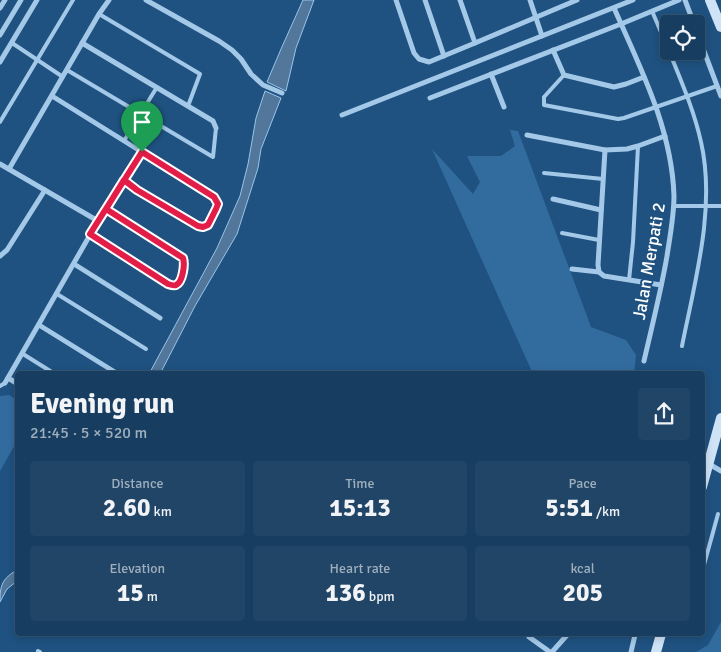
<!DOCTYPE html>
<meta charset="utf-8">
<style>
:root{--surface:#173e60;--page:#204566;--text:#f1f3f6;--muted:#9eaebd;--line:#365775}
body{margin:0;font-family:Signika,sans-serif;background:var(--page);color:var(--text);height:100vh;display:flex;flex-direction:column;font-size:19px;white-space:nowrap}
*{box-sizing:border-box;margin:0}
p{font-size:16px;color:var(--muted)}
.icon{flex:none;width:28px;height:28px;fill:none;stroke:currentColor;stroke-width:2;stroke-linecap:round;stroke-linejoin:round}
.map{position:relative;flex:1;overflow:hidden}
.details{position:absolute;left:15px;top:371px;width:690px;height:265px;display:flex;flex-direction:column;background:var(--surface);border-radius:5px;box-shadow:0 2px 8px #0003,0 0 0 1px var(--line)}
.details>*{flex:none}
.controls{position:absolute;left:660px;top:15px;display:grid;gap:10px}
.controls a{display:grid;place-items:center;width:45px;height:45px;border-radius:5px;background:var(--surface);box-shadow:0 2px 8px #0003,0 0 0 1px var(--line);font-size:25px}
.pin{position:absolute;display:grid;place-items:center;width:42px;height:42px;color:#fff;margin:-51px -21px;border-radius:50% 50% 50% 0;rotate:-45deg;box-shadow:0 0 5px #0007}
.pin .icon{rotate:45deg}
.round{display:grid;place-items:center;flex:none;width:52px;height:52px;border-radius:5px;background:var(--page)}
.head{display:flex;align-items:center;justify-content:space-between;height:85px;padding:0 15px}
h1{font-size:28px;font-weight:700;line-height:38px}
.stats{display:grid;grid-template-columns:repeat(3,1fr);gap:8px;height:85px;padding:5px 15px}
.stats div{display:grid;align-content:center;border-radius:5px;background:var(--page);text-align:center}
.stats b{font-size:25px;font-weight:700}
.stats small{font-size:14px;font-weight:400}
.stats p{font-size:14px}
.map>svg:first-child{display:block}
.green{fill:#326c9f}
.water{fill:#52779a;stroke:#97c5ea}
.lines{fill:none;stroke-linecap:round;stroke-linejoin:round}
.lane{stroke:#a4c9e8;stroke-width:4}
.street{stroke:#a4c9e8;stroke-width:5}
.secondary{stroke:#cfe3f7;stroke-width:10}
.route-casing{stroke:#fff;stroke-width:10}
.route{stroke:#e11d48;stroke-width:6}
.labels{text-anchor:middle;stroke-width:4;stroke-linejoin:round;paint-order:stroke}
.street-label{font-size:18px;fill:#fff;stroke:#1f5280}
</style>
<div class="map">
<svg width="721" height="652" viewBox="0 0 721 652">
<rect width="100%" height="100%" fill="#1f5280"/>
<g class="green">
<path d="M 510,130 L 518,131 L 591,327 L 626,340 L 636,355 L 634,374 L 533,374 L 432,149 L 473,194 L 480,182 L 467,156 L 501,156 L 515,146 Z"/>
<path d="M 9,395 L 17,400 L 17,441 L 0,471 L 0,396 Z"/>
<path d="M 721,622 L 721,652 L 696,652 L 708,645 Z"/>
</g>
<g class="water">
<path d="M 303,0 L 314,0 L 296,48 L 286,91 L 267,82 L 281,49 Z"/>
<path d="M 265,91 L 281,98 L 261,149 L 258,168 L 237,234 L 195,306 L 160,374 L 149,374 L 217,248 L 240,196 L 248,164 L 256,118 Z"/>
<path d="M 17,570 L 17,581 L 7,589 L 0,602 C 0,585 2,579 17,570 Z"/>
</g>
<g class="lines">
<g class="lane">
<path d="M 652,11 L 669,51"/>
<path d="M 99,14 L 200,74 L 188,106"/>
<path d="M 12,43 L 63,77"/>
<path d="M 669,51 C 681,81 694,110 701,142 C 716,207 695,281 682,346"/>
<path d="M 67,70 L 213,157 L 216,128"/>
<path d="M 564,75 L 544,97 L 544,105 L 618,119 L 624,118 L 717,86"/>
<path d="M 0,122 L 73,0"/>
<path d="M 124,141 L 157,87"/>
<path d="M 544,173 L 603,179"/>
<path d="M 124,180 L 137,190 L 198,226 L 203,227"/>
<path d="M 674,206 L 721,206"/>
<path d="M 562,233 L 599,240"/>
<path d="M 90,234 L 168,284 C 171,285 174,286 176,285 C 183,282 185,264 183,258"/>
<path d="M 629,280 L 633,242 L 638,146"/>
<path d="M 57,294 L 146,349"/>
<path d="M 23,354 L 55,374"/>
<path d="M 0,386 L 5,383"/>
<path d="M 702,567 L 704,565 L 718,514"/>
<path d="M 38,651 L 40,652"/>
</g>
<g class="street">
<path d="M 146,0 L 219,41 L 232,50 L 241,59 L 251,74 L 263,85 L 282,93"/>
<path d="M 396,0 L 414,53 L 419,59 L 429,62 L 475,43"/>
<path d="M 425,0 L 444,56"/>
<path d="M 460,0 L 475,43 L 577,0"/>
<path d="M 530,0 L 542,36"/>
<path d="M 685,0 L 694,24"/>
<path d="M 0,8 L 5,0"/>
<path d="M 614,8 C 640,67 672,129 674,196 C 674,216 670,236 667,256 C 661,291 652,326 644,361"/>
<path d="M 696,30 L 721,96"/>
<path d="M 0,35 L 21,0"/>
<path d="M 82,43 L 213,121 L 216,128"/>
<path d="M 553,50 L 564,75 L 614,87 L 626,84 L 644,77"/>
<path d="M 0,62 L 37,0"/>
<path d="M 491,74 L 504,107"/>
<path d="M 52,96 L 214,197 C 216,200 217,201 217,205 C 217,212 209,225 203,227"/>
<path d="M 430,98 L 621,24 L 679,0"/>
<path d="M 342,115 L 633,0"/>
<path d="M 527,135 L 605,150 L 627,149 L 638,146 L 665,136"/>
<path d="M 0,164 L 98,221"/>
<path d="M 9,169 L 99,14 L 109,0"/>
<path d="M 553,199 L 601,210"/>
<path d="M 106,209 L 183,258"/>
<path d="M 0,256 L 7,250 L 45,190"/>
<path d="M 74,264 L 160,318"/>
<path d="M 572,269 L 599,272 L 604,276 L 661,285"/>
<path d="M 599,272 L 598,265 L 605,150"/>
<path d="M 39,325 L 118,374"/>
<path d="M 8,378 L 18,384"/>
<path d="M 5,383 L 98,221 L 142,152"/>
<path d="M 709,464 L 721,471"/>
<path d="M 529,637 L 550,652"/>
<path d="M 552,652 L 568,634"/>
<path d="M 631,652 L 635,635"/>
</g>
<g class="secondary">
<path d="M 710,0 L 721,27"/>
<path d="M 702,487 L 721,418"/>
<path d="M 656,652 L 661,634"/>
</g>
</g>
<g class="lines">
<defs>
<path id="route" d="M 142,152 L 90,234 L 168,284 C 171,285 174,286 176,285 C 183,282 185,264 183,258 L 106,209 L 124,180 L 137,190 L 198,226 L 203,227 L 208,225 L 216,209 L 218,204 L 214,197 L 142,152"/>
</defs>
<use href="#route" class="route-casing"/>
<use href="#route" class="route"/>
</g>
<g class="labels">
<g class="street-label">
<text transform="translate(649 261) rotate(-80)" y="6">Jalan Merpati 2</text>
</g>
</g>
</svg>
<div class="controls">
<a><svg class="icon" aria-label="locate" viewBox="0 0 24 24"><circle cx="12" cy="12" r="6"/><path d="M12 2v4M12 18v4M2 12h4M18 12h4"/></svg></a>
</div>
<div class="pin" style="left:142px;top:152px;background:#1e9e55"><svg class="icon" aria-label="arrive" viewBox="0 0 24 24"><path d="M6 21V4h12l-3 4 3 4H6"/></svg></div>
<section class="details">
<div class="head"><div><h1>Evening run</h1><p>21:45 · 5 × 520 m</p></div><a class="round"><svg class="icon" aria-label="share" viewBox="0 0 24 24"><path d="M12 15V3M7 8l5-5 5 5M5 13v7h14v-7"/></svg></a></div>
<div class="stats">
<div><p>Distance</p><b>2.60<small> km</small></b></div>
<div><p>Time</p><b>15:13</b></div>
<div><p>Pace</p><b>5:51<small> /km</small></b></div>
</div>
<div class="stats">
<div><p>Elevation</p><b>15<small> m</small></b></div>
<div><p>Heart rate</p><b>136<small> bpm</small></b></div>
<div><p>kcal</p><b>205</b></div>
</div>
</section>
</div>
